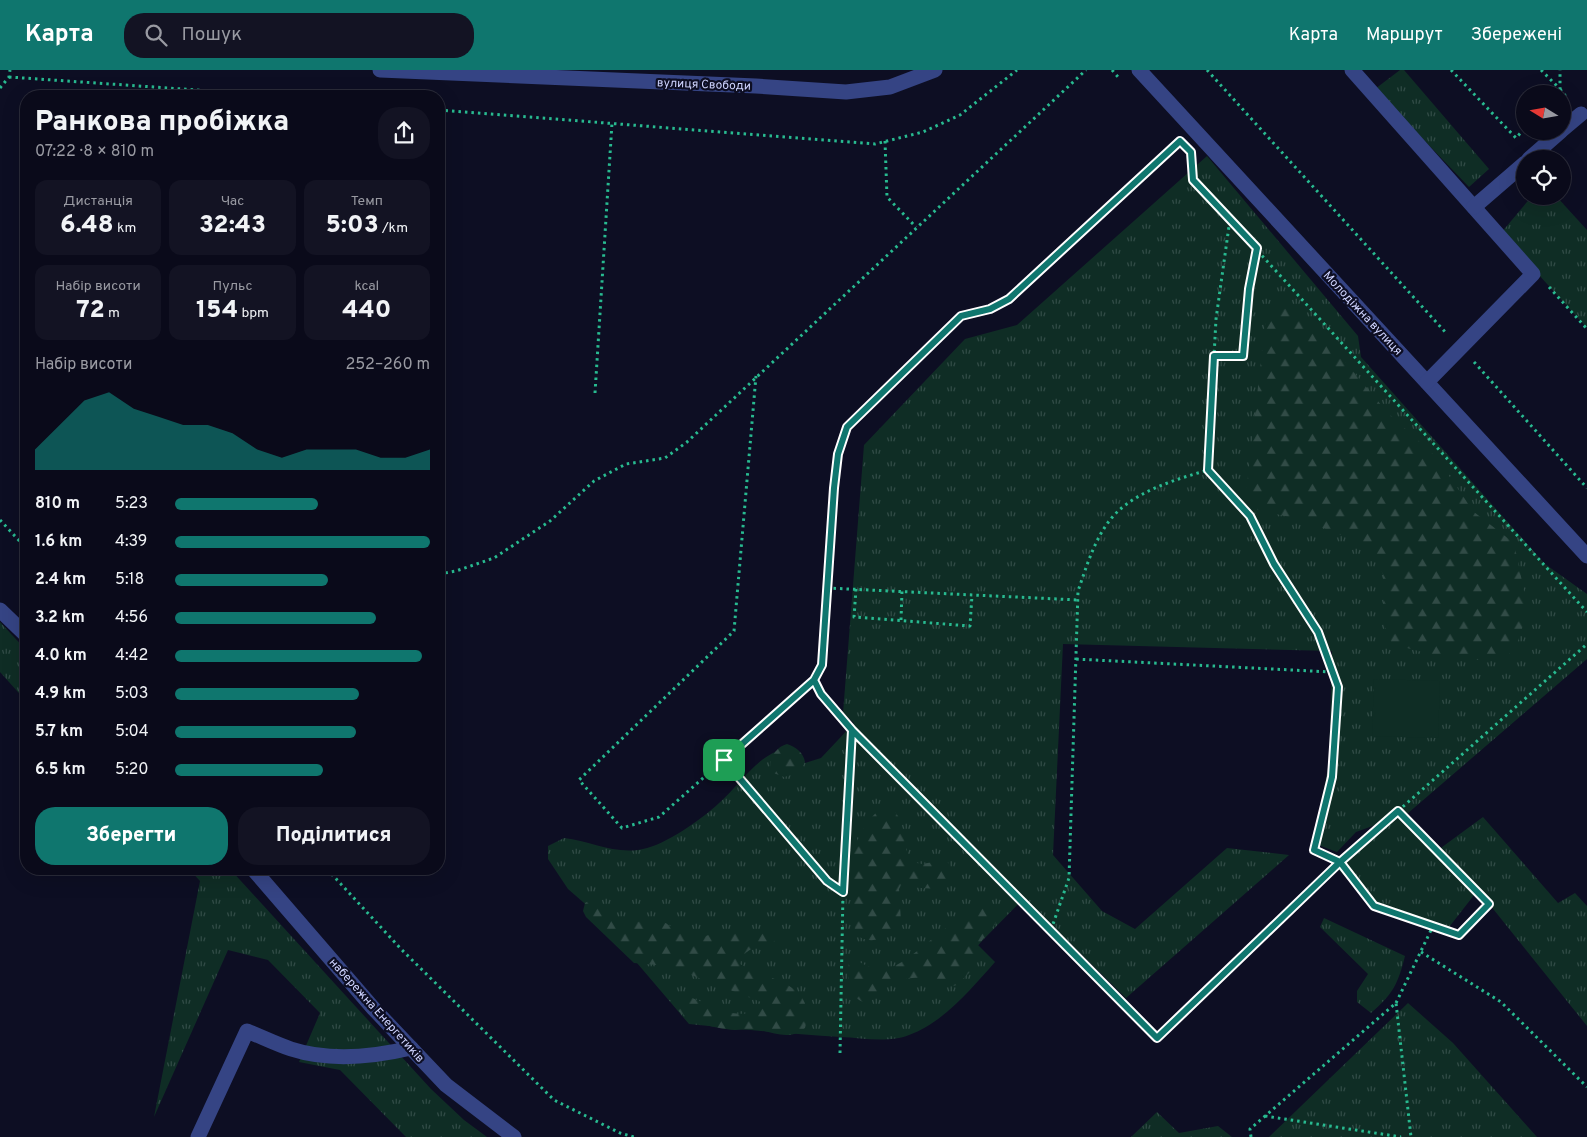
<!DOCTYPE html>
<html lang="uk">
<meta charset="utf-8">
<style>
:root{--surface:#0a0a1a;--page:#131323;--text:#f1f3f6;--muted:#999aa2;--line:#2a2b39;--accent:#0f766e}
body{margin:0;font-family:Overpass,sans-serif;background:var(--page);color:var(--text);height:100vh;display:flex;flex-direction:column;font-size:19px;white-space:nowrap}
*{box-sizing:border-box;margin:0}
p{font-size:16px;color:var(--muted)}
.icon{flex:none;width:28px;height:28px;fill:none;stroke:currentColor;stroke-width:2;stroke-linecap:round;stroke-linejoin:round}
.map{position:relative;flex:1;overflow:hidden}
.side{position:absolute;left:20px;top:20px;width:425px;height:785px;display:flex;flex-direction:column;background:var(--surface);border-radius:20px;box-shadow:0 5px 20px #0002,0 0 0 1px var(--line)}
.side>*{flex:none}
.needle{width:32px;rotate:281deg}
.buttons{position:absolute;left:1516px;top:15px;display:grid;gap:10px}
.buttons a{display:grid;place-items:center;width:55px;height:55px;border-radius:50%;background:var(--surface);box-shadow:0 5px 20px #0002,0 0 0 1px var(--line);font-size:25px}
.pin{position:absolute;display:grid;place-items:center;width:42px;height:42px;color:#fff;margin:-21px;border-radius:10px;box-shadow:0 2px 8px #0006}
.round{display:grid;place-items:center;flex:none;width:52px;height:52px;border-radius:20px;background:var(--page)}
.head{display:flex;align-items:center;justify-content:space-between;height:85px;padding:0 15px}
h1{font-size:28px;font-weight:800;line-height:38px}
.figures{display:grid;grid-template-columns:repeat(3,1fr);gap:8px;height:85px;padding:5px 15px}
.figures div{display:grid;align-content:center;border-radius:12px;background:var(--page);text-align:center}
.figures b{font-size:25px;font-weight:800}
.figures small{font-size:14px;font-weight:400}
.figures p{font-size:14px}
.chart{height:140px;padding:10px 15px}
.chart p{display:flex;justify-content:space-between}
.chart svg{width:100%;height:90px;margin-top:5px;fill:var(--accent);opacity:.7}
.cta{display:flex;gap:10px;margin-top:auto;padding:10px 15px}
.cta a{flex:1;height:58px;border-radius:20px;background:var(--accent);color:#fff;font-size:20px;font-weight:800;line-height:58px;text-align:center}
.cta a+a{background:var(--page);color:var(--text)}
ul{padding:0 15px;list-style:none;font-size:16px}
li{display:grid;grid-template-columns:80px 60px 1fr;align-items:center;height:38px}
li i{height:12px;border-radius:6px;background:var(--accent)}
header{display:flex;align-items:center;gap:30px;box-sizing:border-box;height:70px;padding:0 25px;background:var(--accent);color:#fff}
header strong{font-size:24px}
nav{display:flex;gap:28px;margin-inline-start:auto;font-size:18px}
.search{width:350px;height:45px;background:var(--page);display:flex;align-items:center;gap:12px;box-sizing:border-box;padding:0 18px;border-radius:20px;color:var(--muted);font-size:19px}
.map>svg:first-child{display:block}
.grass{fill:url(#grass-tufts)}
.forest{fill:url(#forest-firs)}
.pitch{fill:#0f2d25}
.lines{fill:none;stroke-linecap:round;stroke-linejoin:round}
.path{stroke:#28ba90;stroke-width:3;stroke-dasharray:2.5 4;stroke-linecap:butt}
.minor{stroke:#354484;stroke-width:15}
.route-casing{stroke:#fff;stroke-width:10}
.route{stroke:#0f766e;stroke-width:6}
.labels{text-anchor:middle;stroke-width:4.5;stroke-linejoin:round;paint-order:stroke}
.street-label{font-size:12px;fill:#cfd4ff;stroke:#0d0e23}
</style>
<header>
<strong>Карта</strong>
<div class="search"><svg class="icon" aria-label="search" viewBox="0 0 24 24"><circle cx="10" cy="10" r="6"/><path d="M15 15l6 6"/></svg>Пошук</div>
<nav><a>Карта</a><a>Маршрут</a><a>Збережені</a></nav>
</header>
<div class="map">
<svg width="1587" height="1067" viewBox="0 0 1587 1067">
<defs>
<pattern id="grass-tufts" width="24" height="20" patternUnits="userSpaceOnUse" patternTransform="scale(1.25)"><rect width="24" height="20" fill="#0f2d25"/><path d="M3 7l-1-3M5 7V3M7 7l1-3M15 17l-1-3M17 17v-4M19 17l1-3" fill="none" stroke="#314b46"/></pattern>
<pattern id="forest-firs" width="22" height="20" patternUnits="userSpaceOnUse" patternTransform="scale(1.25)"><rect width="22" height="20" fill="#0f2d25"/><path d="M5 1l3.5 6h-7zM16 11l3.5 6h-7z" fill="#314b46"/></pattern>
</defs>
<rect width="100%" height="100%" fill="#0d0e23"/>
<g class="grass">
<path d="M 1400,0 L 1404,0 L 1489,99 L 1469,117 L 1375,19 Z"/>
<path d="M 1207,86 L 1358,266 L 1361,287 L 1545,494 L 1587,524 L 1587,589 L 1400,750 L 1434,783 L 1483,747 L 1558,833 L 1575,823 L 1587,836 L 1587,956 L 1478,820 L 1446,861 L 1367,830 L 1334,795 L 1378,754 L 1356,762 L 1337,782 L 1313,773 L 1329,693 L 1332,581 L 1063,574 L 1053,785 L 1102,841 L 1135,859 L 1227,778 L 1289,785 L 1126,928 L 1024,828 L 978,875 L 995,892 C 972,918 943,953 909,965 C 889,973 862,968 841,967 C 790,964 740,959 689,954 L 591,839 L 568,819 L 548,789 L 548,776 L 564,768 C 591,771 615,785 643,779 C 665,775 702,749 718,734 C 740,715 760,681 789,678 L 805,693 L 821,688 L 854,653 L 843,643 L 864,375 L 965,269 L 1017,255 Z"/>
<path d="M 1532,126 L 1556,126 L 1587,160 L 1587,258 L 1501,163 Z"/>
<path d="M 0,552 L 26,580 L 26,631 L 0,602 Z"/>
<path d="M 189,799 L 230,799 L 431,1019 L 464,1050 L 487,1067 L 406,1067 L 340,1000 L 299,992 L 320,943 L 268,890 L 228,880 L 154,1047 L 200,811 Z"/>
<path d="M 1324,848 L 1405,886 C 1398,914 1393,924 1371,943 L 1357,932 L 1357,921 L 1368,904 L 1320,857 Z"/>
<path d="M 1408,933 L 1453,973 L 1537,1067 L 1269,1067 Z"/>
<path d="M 1157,1042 L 1179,1063 L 1218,1056 L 1232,1067 L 1131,1067 Z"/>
</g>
<g class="forest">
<path d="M 1286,230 L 1302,240 L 1387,342 L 1436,387 L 1474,442 L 1514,473 L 1528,540 L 1518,571 L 1508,586 L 1491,591 L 1441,587 L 1392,574 L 1385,558 L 1383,504 L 1370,476 L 1305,451 L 1256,439 L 1246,423 L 1265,255 L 1272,240 Z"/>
<path d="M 787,674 C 796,677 803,682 805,692 L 799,703 L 784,707 L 771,702 C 768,690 775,677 787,674 Z"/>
<path d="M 883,738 L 892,738 C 907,753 901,776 912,792 L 922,794 L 945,790 C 949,793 953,798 953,803 C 956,826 912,817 901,815 L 899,819 L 901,852 C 892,867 869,878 855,863 C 854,854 855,844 854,835 C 854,829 849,823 849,817 C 846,792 861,750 883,738 Z"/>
<path d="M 589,831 L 620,852 L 662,851 L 687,866 L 698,869 L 724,859 L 751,862 L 773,859 L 777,861 L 776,870 C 766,878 744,874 740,894 C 765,910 818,912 805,958 C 788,972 773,961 753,959 C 744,959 735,961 726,959 C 708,957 668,947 672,923 C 700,924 733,958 761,937 L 761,932 L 668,896 L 634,893 L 586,847 L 583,841 L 585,833 Z"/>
<path d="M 986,837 L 991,840 L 997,848 L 995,854 L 976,878 L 976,896 L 957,915 C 943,920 933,909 920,908 C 897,906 881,922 863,932 C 846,925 848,906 849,890 L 853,889 C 860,892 871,899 879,900 C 906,902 950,843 986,837 Z"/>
</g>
<path class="pitch" d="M 1374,609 L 1440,611 L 1438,668 L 1372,666 Z"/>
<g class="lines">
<g class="path">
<path d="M 1112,0 L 1118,7"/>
<path d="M 1207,0 L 1447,264"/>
<path d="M 1451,0 L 1516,68 L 1525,58"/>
<path d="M 1541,0 L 1560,19 L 1560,0"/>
<path d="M 9,7 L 284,26"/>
<path d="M 0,18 L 9,7 L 10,0"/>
<path d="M 1556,24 L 1560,19 L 1567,28"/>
<path d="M 439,40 L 875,74 L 923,62 L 960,45 L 1017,0"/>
<path d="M 885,71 L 887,127 L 916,157"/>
<path d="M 1191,89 L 1193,110 L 1587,542"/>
<path d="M 1549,217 L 1587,259"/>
<path d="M 1214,286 L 1243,286 L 1249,219 L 1257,178"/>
<path d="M 1474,292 L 1587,418"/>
<path d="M 756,306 L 734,561 L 579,710 L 622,758 L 659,747 L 814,610"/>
<path d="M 595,323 L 612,53"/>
<path d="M 1208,400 L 1250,446 L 1274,494 L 1318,562 L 1331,602"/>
<path d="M 0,450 L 26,478"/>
<path d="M 439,504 L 456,501 L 494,488 L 550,451 L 594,411 L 626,394 L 665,388 L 687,372 L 1086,0"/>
<path d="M 827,518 L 1078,530"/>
<path d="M 856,519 L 854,547 L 970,556 L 972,525"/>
<path d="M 901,550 L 902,521"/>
<path d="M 852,660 L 1157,968 L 1340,792 L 1314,780 L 1332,707 L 1338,617 L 1331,602 L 1075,589"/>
<path d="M 724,689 L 827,811 L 843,822"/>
<path d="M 1398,741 L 1587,574"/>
<path d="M 327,799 L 401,879 L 554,1030 L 620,1063 L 634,1067"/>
<path d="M 1051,860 L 1069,808 L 1078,521 C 1086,498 1093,474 1107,454 C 1128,423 1174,410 1208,400 L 1216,249 L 1230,149"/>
<path d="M 1421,882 L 1501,932 L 1587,1017"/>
<path d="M 1396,933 L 1433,856 L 1459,865 L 1489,834 L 1398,741 L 1340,792 L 1374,836 L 1433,856"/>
<path d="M 840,983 L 843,822 L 852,660 L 821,624 L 814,610 L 822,595 L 834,419 L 838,384 L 847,357 L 961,246 L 990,239 L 1009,229 L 1178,73"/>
<path d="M 1265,1046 L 1401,1067"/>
<path d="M 1251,1067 L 1250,1059 L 1396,933 L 1411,1067"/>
</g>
<g class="minor">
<path d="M 380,0 L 756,16 L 846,22 L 890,17 L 935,0"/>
<path d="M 1139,0 L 1587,486"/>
<path d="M 1352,0 L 1533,204 L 1427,312"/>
<path d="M 1562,60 L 1581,44"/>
<path d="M 1529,89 L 1561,61"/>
<path d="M 1474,137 L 1525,93"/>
<path d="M 0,540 L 26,565"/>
<path d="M 253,799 L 373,938 L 446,1015 L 514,1067"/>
<path d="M 198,1067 L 247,961 C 262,967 276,974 291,979 C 328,991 373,987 411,978"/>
</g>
</g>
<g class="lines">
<defs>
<path id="route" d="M 724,690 L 814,610 L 821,624 L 852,660 L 1157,968 L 1340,792 L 1374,836 L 1459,865 L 1489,834 L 1398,741 L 1340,792 L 1314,780 L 1332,707 L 1338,617 L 1318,562 L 1274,494 L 1250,446 L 1208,400 L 1214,286 L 1243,286 L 1249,219 L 1257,178 L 1193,110 L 1191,82 L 1180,71 L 1009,229 L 990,239 L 961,246 L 847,357 L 838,384 L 834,418 L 822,595 L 814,610 L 821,624 L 852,660 L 843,822 L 827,811 L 724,690"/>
</defs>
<use href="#route" class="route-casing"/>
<use href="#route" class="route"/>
</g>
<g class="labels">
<g class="street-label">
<text transform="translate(704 14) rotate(2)" y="4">вулиця Свободи</text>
<text transform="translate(1363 243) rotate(47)" y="4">Молодіжна вулиця</text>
<text transform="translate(377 940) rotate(48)" y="4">набережна Енергетиків</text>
</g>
</g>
</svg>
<div class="buttons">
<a><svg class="needle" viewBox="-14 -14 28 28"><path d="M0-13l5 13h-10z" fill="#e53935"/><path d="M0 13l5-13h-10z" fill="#999aa2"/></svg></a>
<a><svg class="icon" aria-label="locate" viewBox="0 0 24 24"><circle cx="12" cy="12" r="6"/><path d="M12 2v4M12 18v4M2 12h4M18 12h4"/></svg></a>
</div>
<div class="pin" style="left:724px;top:690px;background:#1e9e55"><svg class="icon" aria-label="arrive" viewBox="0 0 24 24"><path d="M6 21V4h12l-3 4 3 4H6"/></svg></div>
<section class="side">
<div class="head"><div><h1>Ранкова пробіжка</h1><p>07:22 · 8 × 810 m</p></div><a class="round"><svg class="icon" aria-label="share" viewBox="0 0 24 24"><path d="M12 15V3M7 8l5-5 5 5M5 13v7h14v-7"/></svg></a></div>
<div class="figures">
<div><p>Дистанція</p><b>6.48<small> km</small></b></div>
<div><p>Час</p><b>32:43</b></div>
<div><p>Темп</p><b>5:03<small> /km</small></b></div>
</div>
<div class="figures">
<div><p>Набір висоти</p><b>72<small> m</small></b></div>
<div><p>Пульс</p><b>154<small> bpm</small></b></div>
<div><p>kcal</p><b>440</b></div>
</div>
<div class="chart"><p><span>Набір висоти</span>252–260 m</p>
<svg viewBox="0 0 160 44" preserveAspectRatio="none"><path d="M0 44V34L10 22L20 10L30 6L40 14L50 18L60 22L70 22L80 26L90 34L100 38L110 34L120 34L130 34L140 38L150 38L160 34V44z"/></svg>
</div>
<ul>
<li><b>810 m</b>5:23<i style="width:56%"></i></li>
<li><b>1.6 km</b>4:39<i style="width:100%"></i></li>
<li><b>2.4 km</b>5:18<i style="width:60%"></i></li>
<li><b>3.2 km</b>4:56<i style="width:79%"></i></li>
<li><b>4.0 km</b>4:42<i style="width:97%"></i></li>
<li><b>4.9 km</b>5:03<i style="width:72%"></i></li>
<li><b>5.7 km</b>5:04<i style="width:71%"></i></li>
<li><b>6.5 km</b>5:20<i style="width:58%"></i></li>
</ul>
<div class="cta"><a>Зберегти</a><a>Поділитися</a></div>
</section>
</div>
